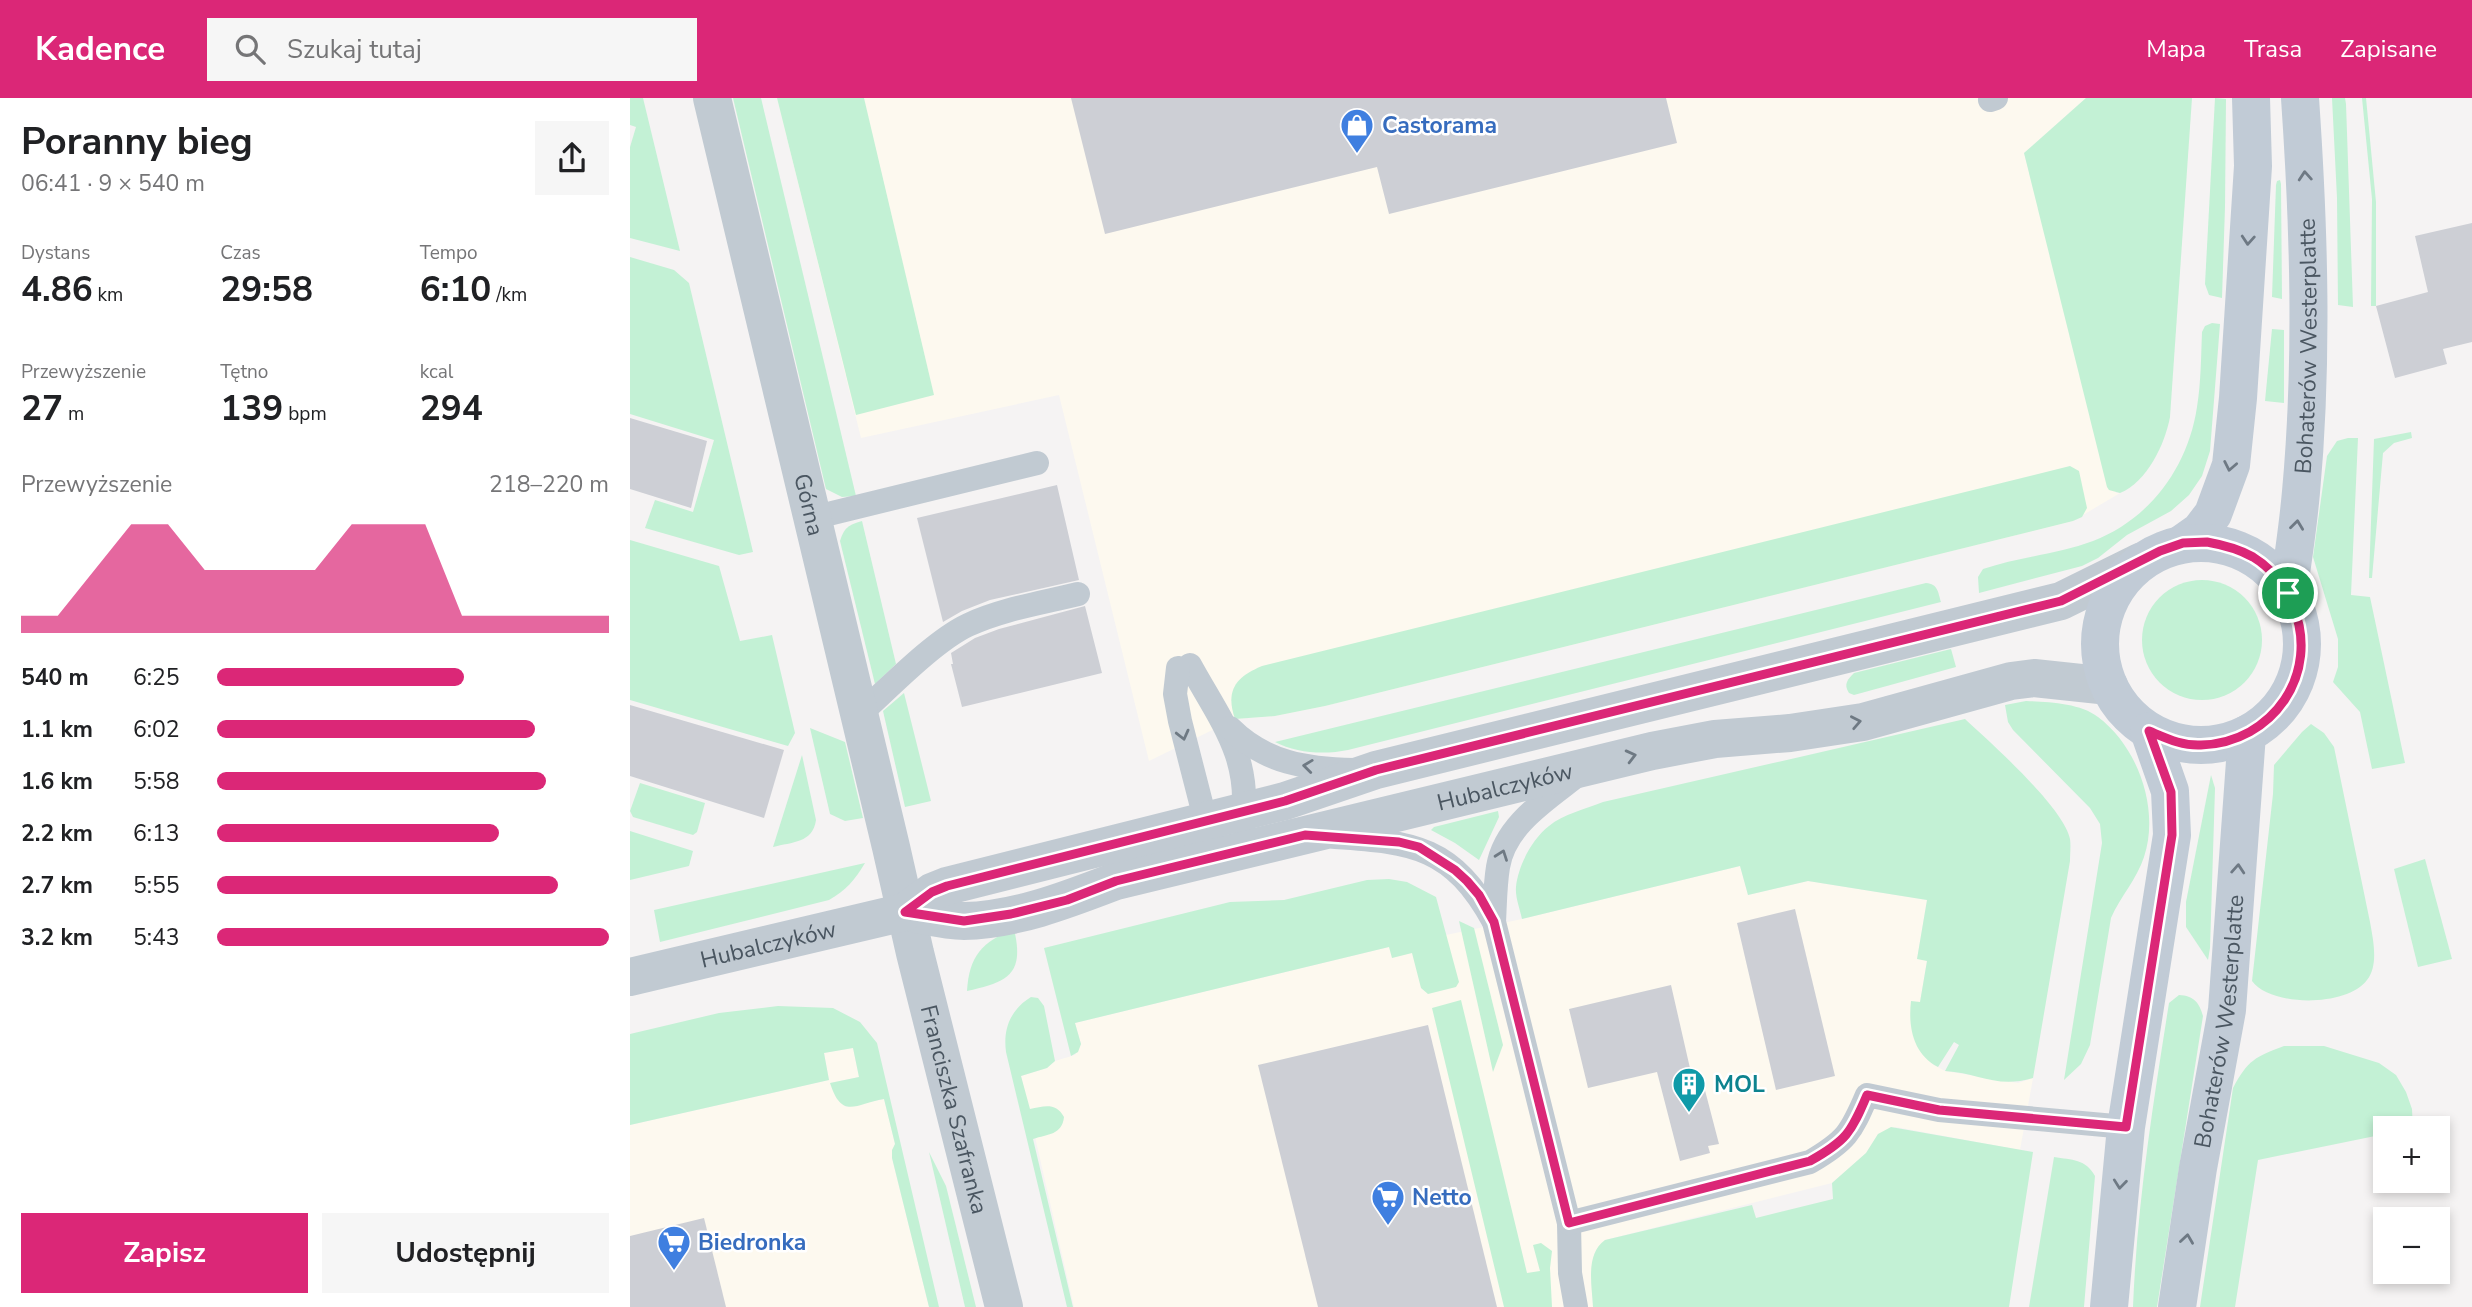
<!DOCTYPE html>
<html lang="pl">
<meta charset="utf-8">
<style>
:root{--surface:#fff;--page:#f6f6f6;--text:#202124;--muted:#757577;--accent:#db2777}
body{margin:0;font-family:"Nunito Sans",sans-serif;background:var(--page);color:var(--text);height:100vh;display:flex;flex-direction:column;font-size:26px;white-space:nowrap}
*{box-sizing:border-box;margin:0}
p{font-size:23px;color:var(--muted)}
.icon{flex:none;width:38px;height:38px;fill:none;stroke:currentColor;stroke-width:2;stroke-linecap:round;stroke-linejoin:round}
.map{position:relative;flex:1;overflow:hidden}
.side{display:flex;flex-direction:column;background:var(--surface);width:630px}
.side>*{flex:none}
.controls{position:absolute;left:1743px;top:1018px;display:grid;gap:14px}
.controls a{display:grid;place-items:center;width:77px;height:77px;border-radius:0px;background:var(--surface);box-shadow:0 4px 10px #0003;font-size:35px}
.pin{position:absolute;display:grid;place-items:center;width:60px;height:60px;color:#fff;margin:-30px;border:4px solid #fff;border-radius:50%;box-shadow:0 2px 7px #0007}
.round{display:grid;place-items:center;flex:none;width:74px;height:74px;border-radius:0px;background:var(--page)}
.summary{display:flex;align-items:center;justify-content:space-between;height:119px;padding:0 21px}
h1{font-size:38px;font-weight:700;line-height:52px}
.metrics{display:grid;grid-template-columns:repeat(3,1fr);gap:10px;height:119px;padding:7px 21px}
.metrics div{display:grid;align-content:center}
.metrics b{font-size:35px;font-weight:700}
.metrics small{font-size:19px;font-weight:400}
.metrics p{font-size:19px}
.chart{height:196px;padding:14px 21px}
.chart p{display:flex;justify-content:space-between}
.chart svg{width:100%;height:126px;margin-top:7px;fill:var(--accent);opacity:.7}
.action{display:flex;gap:14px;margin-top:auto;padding:14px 21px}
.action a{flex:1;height:80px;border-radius:0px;background:var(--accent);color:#fff;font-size:28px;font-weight:700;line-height:80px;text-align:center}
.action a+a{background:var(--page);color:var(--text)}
ul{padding:0 21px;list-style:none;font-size:23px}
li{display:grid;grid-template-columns:112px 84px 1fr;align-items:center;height:52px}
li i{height:18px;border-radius:9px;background:var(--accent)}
header{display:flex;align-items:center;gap:42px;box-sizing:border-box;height:98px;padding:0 35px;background:var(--accent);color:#fff}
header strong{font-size:33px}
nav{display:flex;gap:38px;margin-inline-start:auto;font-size:24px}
.search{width:490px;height:63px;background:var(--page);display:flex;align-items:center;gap:18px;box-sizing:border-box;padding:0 24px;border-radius:0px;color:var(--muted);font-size:26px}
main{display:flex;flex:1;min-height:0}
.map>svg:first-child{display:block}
.commercial{fill:#fdf9ef}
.green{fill:#c3f1d5}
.building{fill:#cdcfd5}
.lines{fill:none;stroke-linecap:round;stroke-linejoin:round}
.service{stroke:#c1cad2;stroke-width:24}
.minor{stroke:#c1cad2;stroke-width:38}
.tertiary{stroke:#c1cad2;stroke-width:38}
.secondary{stroke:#c1cbd6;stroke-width:38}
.oneway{stroke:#6e7984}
.oneway2{stroke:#6e7983}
.route-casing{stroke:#fff;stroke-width:14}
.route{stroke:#db2777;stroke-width:9}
.labels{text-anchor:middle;stroke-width:5;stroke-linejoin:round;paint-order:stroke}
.shop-label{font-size:23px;font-weight:bold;fill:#366cbe;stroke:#fff;text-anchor:start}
.street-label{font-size:23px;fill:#4a5661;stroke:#fff}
.culture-label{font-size:23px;font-weight:bold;fill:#0d838f;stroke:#fff;text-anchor:start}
</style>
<header>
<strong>Kadence</strong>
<div class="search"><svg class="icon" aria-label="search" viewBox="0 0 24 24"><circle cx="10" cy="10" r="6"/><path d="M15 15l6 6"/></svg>Szukaj tutaj</div>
<nav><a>Mapa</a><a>Trasa</a><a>Zapisane</a></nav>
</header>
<main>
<section class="side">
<div class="summary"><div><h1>Poranny bieg</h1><p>06:41 · 9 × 540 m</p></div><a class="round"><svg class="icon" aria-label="share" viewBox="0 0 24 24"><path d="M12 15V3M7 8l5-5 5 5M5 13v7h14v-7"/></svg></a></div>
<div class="metrics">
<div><p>Dystans</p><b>4.86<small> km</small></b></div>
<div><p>Czas</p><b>29:58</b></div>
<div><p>Tempo</p><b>6:10<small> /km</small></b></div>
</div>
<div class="metrics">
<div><p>Przewyższenie</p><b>27<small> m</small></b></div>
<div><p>Tętno</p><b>139<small> bpm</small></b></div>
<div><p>kcal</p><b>294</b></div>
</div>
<div class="chart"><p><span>Przewyższenie</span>218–220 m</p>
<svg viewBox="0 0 160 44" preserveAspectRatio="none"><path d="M0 44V38L10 38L20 22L30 6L40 6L50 22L60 22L70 22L80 22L90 6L100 6L110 6L120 38L130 38L140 38L150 38L160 38V44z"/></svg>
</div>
<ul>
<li><b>540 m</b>6:25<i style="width:63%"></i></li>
<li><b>1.1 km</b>6:02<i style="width:81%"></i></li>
<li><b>1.6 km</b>5:58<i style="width:84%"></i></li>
<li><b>2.2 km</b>6:13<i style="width:72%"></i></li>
<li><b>2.7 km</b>5:55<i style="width:87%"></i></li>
<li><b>3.2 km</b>5:43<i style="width:100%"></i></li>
</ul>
<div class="action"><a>Zapisz</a><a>Udostępnij</a></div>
</section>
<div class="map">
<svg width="1842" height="1209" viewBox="0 0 1842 1209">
<rect width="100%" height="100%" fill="#f5f3f3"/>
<g class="commercial">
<path d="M 147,0 L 1456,0 L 1394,55 L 1486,395 L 1490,395 L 1443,423 L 695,608 L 645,618 L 605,621 L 519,663 L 429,297 L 231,340 Z"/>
<path d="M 1110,768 L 1118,797 L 1178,783 L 1297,802 L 1287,861 L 1297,862 L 1290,905 L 1302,966 L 1315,973 L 1388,985 L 1403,980 L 1390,1052 L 1266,1029 L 1248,1036 L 1236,1055 L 1202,1085 L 975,1142 L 965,1154 L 963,1161 L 961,1177 L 963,1209 L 444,1209 L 391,978 L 417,970 L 425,963 L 445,957 L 451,946 L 445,925 L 759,849 L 892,821 Z"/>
<path d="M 223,950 L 229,979 L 201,985 L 216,1009 L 254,1001 L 265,1046 L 262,1060 L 299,1209 L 0,1209 L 0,1027 L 199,982 L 194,955 Z"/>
</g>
<g class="green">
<path d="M 0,0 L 13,0 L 50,153 L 0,140 L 0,49 L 6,29 L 0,27 Z"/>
<path d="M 103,0 L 131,0 L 226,398 L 212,399 L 196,391 Z"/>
<path d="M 147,0 L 234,0 L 304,297 L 226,317 Z"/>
<path d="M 1456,0 L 1562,0 L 1540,319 C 1535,346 1517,384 1490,395 L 1479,392 L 1477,389 L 1394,55 Z"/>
<path d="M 1585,0 L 1596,1 L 1595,109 L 1592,200 L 1579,197 L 1575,186 Z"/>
<path d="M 1702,0 L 1715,0 L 1716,6 L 1723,209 L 1708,207 L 1707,100 Z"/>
<path d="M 1732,0 L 1736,0 L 1746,104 L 1746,208 L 1741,208 L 1742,101 Z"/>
<path d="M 1650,82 L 1651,86 L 1652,201 L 1642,199 L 1646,87 L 1647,83 Z"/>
<path d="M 0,159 L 44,172 L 59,185 L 123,454 L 109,457 L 15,430 L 25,402 L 63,414 L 84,342 L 0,316 Z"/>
<path d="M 1582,225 L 1590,226 L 1580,353 L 1572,378 L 1559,397 L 1541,413 L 1497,437 L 1468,460 L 1452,468 L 1349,495 L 1348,479 L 1353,471 C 1389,459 1428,456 1463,443 C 1520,421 1558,369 1567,309 C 1571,285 1571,259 1572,234 L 1575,228 Z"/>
<path d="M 1642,231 L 1654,232 L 1654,305 L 1635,303 Z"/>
<path d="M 1781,334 L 1782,340 L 1764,345 L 1753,355 L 1742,480 L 1739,480 L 1744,341 Z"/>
<path d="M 1718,340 L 1728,340 L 1721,497 L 1740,499 L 1775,665 L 1742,671 L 1730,614 L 1703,584 L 1708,569 L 1708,541 L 1683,459 L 1697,358 L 1707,343 Z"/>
<path d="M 1440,368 L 1449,373 L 1457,410 L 1452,419 L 1443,423 L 695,608 L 645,618 L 605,621 C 595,592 606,579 632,568 Z"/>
<path d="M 232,423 L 266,566 L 245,586 L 210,443 C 214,430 218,427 232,423 Z"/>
<path d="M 0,442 L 89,468 L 110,543 L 142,537 L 165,635 L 158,648 L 0,602 Z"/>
<circle cx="1572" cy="542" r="60"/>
<path d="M 1296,485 C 1308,486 1308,494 1311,504 L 718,652 C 694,657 666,655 645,644 Z"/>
<path d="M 1321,551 L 1326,569 L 1224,597 L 1219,595 C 1213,586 1218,581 1224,575 Z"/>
<path d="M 274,595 L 301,703 L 275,709 L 253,613 Z"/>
<path d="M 1396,603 C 1418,604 1450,605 1468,619 C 1508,649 1530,711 1514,759 C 1507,781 1490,799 1481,820 L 1460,947 L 1451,966 L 1434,982 L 1472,745 L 1470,726 L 1460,710 L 1383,632 L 1378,624 L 1375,607 Z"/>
<path d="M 1335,621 C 1360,644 1434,710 1440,741 C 1441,748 1440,756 1440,763 L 1403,980 C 1367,991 1349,975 1315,973 L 1329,947 L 1324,944 L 1308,969 C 1283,956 1278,929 1281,903 L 1290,904 L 1297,863 L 1287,861 L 1297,802 L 1178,783 L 1118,797 L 1110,768 L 892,821 C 890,811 885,799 886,789 C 888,768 902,741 919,728 C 933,716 956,711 973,704 Z"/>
<path d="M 1681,626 L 1694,635 L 1704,649 L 1740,824 C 1743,841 1749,867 1737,882 C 1717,909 1641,909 1622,883 L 1643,696 L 1644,667 L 1672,634 Z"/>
<path d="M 180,630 L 215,644 L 233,720 L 215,723 L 200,716 Z"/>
<path d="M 172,657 L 186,722 C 183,745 162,744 143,749 Z"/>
<path d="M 1581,677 L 1585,690 L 1580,850 L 1578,862 L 1556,829 L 1556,804 Z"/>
<path d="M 10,685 L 75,705 L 67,734 L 63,737 L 3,719 L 0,713 Z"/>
<path d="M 868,713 L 869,719 L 849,762 L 825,745 L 801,732 L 804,729 Z"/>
<path d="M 0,733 L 63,753 L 59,768 L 0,782 Z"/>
<path d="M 1795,761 L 1822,861 L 1788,869 L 1764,771 Z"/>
<path d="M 235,765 C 225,782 216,792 199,802 L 30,844 L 24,812 Z"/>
<path d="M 759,781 L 777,784 L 806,799 L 829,884 L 826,889 L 798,896 L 791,890 L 782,855 L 762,860 L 759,849 L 445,925 L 451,946 L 448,954 L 441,958 L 414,850 L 600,804 L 654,802 L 737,782 Z"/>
<path d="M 829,823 L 844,830 L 873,947 L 863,974 Z"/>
<path d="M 384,831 C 395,877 377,884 337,893 C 339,858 352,844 384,831 Z"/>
<path d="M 1549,897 C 1564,898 1569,904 1573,918 L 1527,1209 L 1503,1209 C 1507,1106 1523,1006 1539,905 Z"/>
<path d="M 401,899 L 408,900 L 414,908 L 425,963 L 417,970 L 391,978 L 400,1011 C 414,1008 426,1004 434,1019 C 432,1037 418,1036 403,1041 L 443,1209 L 437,1209 L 376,954 C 373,931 380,912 401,899 Z"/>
<path d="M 831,902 L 897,1175 L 910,1173 L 903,1147 L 911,1145 L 922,1153 L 920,1170 L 922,1209 L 874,1209 L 802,910 Z"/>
<path d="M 148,908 L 203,910 L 230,924 L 247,945 L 309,1209 L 299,1209 L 262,1060 L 262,1052 L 265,1046 L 254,1001 C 225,1006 212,1022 200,985 L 229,979 L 223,950 L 194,955 L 199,982 L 0,1027 L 0,936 L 89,915 Z"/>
<path d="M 1654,948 L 1694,948 L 1749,965 L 1766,977 L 1776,994 L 1782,1011 L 1783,1031 L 1755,1031 L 1755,1036 L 1628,1062 L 1605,1209 L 1570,1209 L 1603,990 C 1618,962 1625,959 1654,948 Z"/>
<path d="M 1261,1029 L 1403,1054 L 1379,1209 L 963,1209 C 962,1188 955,1156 975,1142 L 1122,1107 L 1126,1120 L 1203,1101 L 1202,1085 L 1236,1055 L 1248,1036 Z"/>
<path d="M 299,1054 L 316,1088 L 346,1209 L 335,1209 Z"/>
<path d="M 1424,1059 C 1442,1062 1456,1061 1465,1078 L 1454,1209 L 1399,1209 Z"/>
</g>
<g class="building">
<path d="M 441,0 L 1036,0 L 1047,45 L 759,116 L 747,69 L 475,136 Z"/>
<path d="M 1842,125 L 1842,244 L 1813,251 L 1817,266 L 1765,280 L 1746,208 L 1798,194 L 1785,138 Z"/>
<path d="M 0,320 L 77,343 L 61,410 L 0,391 Z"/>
<path d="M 427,387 L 449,482 L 360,502 L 332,513 L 313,524 L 287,420 Z"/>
<path d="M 455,508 L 472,575 L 332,609 L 321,566 L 323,566 L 321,555 L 345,540 L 369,531 Z"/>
<path d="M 0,607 L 154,652 L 134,720 L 0,678 Z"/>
<path d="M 1165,811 L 1205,978 L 1146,992 L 1107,825 Z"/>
<path d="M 1041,887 L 1062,979 L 1071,977 L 1089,1046 L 1078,1048 L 1080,1055 L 1050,1063 L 1027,974 L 958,990 L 939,911 Z"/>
<path d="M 798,927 L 867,1209 L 688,1209 L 628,967 Z"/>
<path d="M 74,1120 L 96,1209 L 0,1209 L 0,1138 Z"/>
</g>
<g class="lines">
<g class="service">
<path d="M 1360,2 L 1366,0"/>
<path d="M 182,420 L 407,365"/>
<path d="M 560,567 C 590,622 623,660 612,727"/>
<path d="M 548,570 L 545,596 L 550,623 L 579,736"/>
<path d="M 230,616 C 259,590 304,543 338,527 C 372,511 412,505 448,496"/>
<path d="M 600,630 C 635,665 677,671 724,672"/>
<path d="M 705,739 C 784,744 823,749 864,824 L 939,1125 L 940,1175 L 946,1209"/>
<path d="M 864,824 C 865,806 865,787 868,769 C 875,726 918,701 949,676"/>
<path d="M 939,1125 L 1180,1064 C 1216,1043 1221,1035 1237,997 L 1309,1012 L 1496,1029"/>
</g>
<path class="minor" id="s1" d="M 82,0 L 261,749 L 285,855 L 374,1209"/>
<g class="tertiary">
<path id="s2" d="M 275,814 C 294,817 314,823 334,823 C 386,822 439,801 486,783 L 1022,653 L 1085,641 L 1160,635 L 1233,624 L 1381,583 L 1404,580 L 1479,588"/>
<path id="s3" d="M 0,879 L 275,814 L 302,794 L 317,788 L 655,703 L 746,672 L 1431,503 L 1510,464"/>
</g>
<g class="secondary">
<path d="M 1553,445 L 1570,433 L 1583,416 L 1601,367 L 1608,300 L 1623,68 L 1621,0"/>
<circle cx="1571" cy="546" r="101"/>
<path id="s4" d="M 1658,495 C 1663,462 1668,428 1671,394 C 1683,263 1679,131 1670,0"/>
<path d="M 1479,1209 L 1496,1029 L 1542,737 L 1540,693 L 1519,633"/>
<path id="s5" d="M 1547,1209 L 1568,1070 L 1597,912 L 1617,636"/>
</g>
</g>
<defs><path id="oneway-chevron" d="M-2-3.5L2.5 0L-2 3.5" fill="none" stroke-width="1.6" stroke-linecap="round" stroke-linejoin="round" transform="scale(1.75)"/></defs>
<g class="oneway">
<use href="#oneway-chevron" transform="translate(1675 78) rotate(-94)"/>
<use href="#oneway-chevron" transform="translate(1618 142) rotate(94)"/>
<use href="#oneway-chevron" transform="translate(1600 368) rotate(101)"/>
<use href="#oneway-chevron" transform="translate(1667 427) rotate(-83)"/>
<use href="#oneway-chevron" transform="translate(1608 771) rotate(-86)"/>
<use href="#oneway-chevron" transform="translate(1490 1086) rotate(96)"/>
<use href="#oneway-chevron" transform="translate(1557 1141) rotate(-82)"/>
</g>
<g class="oneway2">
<use href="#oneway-chevron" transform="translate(1226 624) rotate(-11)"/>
<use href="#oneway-chevron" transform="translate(553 637) rotate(76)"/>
<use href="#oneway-chevron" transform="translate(1001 658) rotate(-14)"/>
<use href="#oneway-chevron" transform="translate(678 668) rotate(-173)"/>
<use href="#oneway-chevron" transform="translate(872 757) rotate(-70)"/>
</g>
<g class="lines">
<defs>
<path id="route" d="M 1577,444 C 1594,447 1609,451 1623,459 C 1641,470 1655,488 1663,508 C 1691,575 1643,645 1571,647 C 1552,648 1536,640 1519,633 L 1541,694 L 1542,737 L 1496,1029 L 1309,1012 L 1237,997 C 1221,1035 1216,1043 1180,1063 L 939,1125 L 864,824 L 849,797 L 837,783 L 825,772 L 789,749 L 769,744 L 675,737 L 486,783 L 437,802 L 381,816 L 334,823 L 275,814 L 302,794 L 317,788 L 655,703 L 746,672 L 1431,503 L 1530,453 L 1553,445 Z"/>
</defs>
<use href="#route" class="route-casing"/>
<use href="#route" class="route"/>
</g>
<defs>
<symbol id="shop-pin" viewBox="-11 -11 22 30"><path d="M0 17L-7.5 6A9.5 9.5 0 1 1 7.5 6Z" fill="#3f7fe0" stroke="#fff"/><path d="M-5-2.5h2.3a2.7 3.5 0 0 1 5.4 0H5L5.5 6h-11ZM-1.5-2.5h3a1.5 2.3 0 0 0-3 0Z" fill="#fff"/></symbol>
<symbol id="building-pin" viewBox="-11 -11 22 30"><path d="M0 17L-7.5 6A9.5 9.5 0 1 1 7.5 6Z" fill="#0f9aa8" stroke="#fff"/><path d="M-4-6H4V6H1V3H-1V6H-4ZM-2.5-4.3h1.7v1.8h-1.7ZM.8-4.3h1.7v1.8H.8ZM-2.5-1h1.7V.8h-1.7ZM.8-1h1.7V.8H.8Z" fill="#fff"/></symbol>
<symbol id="supermarket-pin" viewBox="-11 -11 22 30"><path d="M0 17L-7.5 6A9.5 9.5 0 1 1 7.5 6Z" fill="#3f7fe0" stroke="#fff"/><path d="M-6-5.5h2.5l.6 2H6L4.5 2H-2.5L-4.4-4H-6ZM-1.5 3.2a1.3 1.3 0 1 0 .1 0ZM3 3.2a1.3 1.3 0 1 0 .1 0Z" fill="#fff"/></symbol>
</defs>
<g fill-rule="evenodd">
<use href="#shop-pin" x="708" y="8" width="38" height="52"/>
<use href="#building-pin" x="1040" y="967" width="38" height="52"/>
<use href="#supermarket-pin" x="739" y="1080" width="38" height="52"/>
<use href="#supermarket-pin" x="25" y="1125" width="38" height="52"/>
</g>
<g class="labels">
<g class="shop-label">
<text x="752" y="35">Castorama</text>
<text x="782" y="1107">Netto</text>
<text x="68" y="1152">Biedronka</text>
</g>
<g class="street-label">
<text dy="8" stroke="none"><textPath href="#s4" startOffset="248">Bohaterów Westerplatte</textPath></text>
<text dy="8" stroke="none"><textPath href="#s1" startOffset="418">Górna</textPath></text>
<text dy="8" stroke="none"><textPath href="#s2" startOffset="618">Hubalczyków</textPath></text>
<text dy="8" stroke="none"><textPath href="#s3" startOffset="142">Hubalczyków</textPath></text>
<text dy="8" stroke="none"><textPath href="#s5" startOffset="289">Bohaterów Westerplatte</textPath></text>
<text dy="8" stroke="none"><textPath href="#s1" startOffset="1040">Franciszka Szafranka</textPath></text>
</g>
<g class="culture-label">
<text x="1084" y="994">MOL</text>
</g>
</g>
</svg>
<div class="controls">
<a>+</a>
<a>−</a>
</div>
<div class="pin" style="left:1658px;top:495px;background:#1e9e55"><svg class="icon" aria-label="arrive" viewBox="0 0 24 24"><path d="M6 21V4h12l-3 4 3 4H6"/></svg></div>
</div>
</main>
